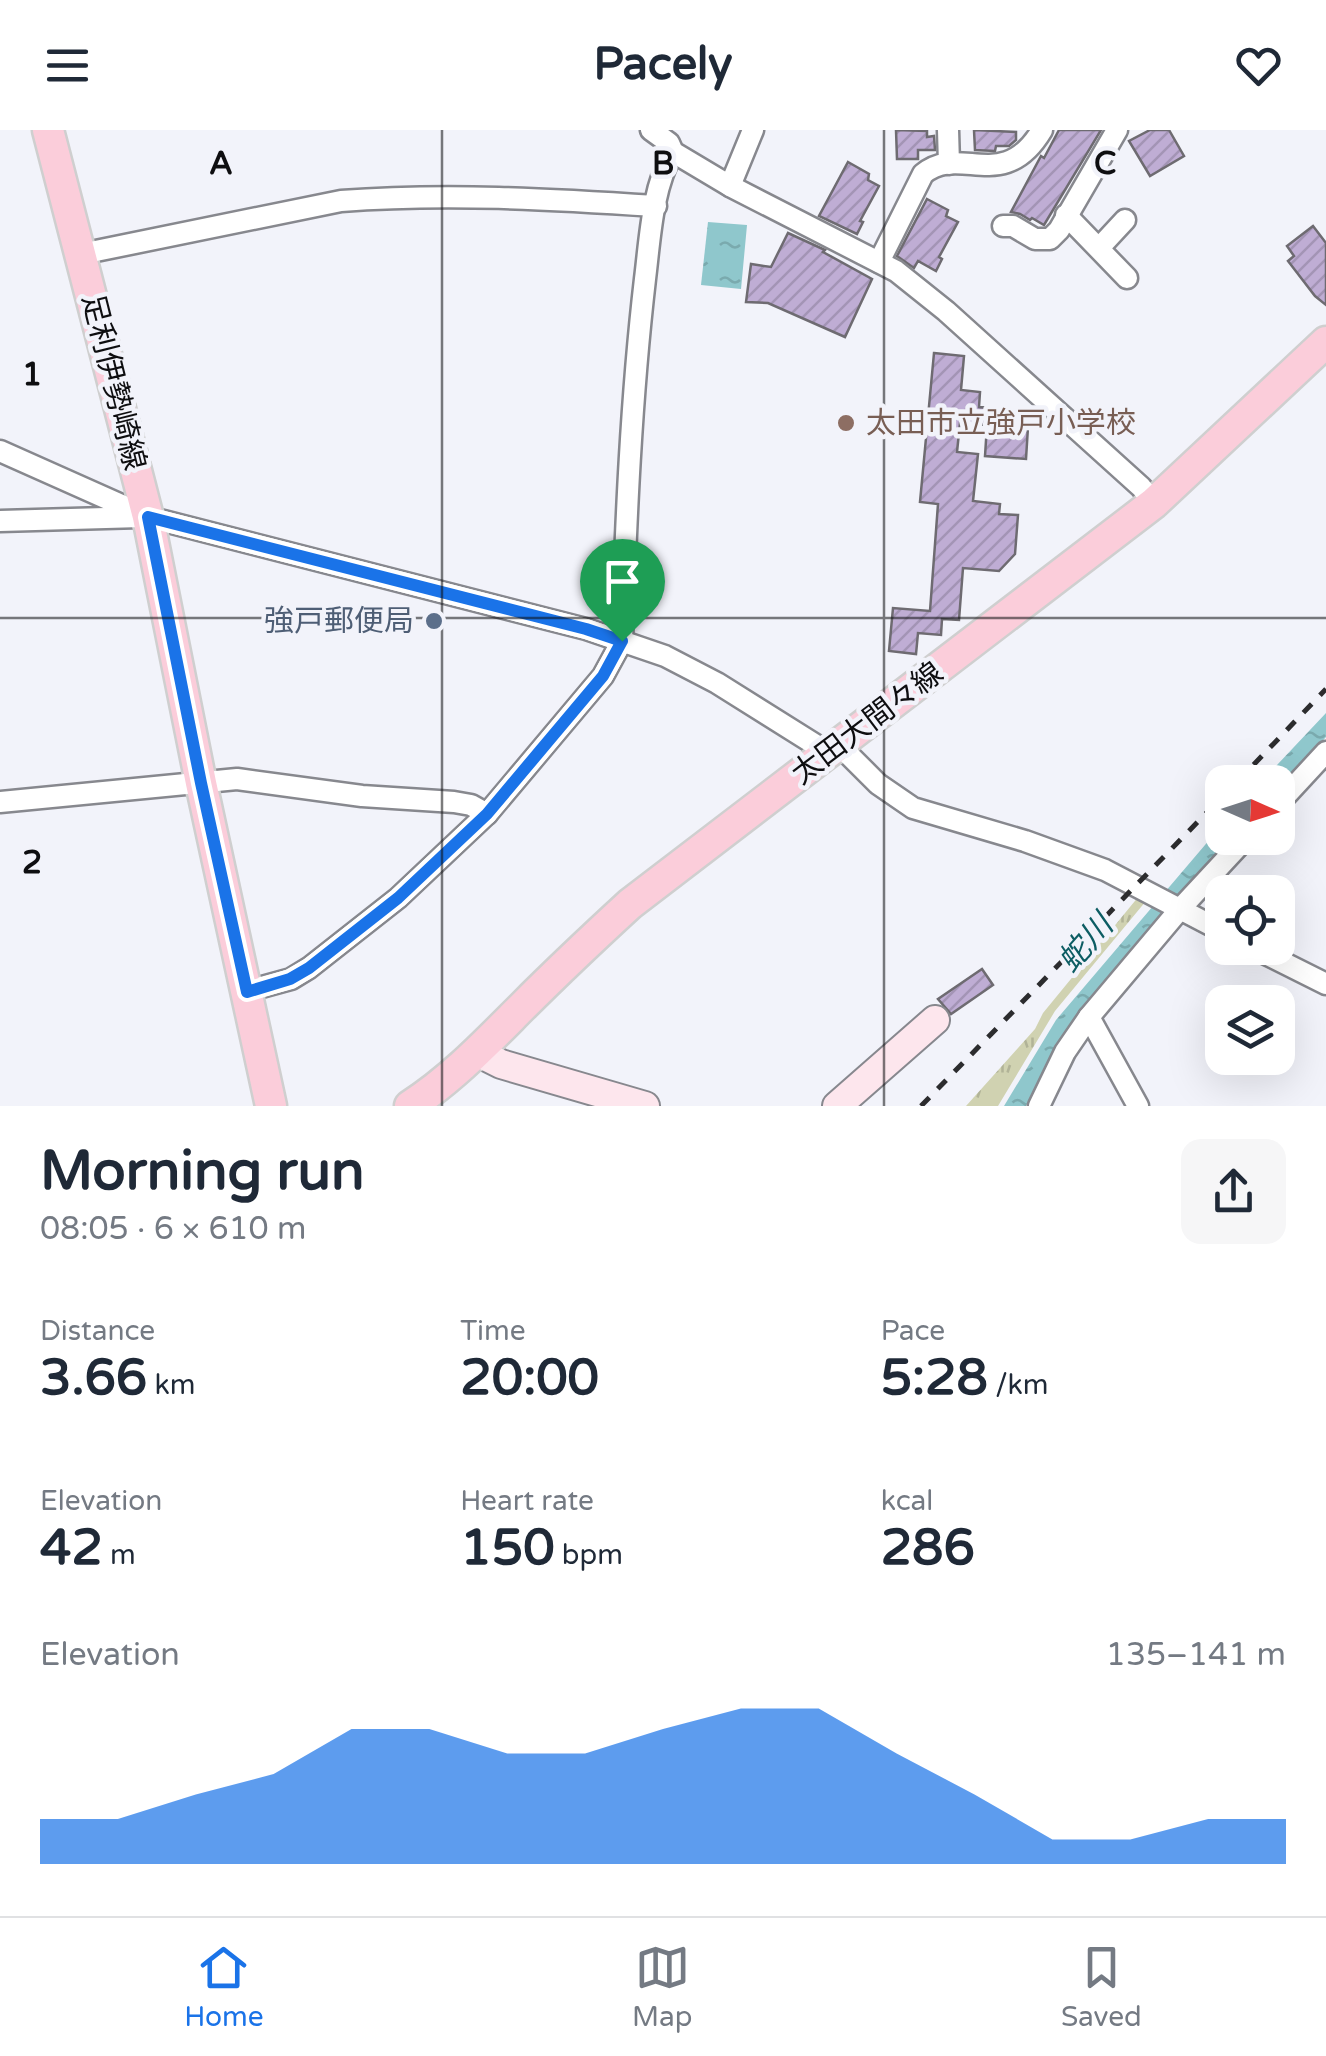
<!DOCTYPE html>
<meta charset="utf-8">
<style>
:root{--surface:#fff;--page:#f6f6f7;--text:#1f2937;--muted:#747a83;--line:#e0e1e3;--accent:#1a73e8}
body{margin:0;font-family:"Varela Round","Noto Sans JP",sans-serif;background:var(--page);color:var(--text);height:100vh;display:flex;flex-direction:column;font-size:38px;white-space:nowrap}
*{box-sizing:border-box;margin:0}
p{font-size:32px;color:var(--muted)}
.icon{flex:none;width:55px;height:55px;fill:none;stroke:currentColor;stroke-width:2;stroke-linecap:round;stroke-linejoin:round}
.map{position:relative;height:976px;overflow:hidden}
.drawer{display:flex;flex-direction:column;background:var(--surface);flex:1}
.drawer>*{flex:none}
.needle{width:65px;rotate:93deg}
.buttons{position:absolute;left:1205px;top:635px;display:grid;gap:20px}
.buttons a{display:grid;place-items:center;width:90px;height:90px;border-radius:20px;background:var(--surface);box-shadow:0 10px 40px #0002;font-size:50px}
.pin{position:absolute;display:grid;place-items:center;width:85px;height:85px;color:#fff;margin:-102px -42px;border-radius:50% 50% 50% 0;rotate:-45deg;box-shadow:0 0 10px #0007}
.pin .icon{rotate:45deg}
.round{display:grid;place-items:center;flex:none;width:105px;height:105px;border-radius:20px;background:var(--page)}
.headline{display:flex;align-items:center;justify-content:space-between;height:170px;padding:0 40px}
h1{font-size:55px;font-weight:700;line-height:75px}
.metrics{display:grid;grid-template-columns:repeat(3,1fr);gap:15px;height:170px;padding:10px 40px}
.metrics div{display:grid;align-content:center}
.metrics b{font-size:50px;font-weight:700}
.metrics small{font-size:28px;font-weight:400}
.metrics p{font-size:28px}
.chart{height:280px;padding:20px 40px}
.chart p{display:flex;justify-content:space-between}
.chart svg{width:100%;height:180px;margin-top:10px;fill:var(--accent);opacity:.7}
header{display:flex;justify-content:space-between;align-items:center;height:130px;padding:0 40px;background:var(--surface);font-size:45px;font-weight:700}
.tab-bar{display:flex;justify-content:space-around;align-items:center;height:140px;border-top:2px solid var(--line);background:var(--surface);font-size:28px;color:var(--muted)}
.tab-bar a{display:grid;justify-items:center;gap:5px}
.tab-bar .on{color:var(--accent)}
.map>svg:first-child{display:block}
.grass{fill:url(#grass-tufts)}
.water{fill:url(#water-ripples)}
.building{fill:url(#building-hatch);stroke:#6e6b71;stroke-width:2.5}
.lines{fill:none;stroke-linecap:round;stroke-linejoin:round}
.street-casing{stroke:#87888e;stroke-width:25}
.secondary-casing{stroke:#87888e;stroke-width:32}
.primary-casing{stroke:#cfcfcf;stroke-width:35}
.street{stroke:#fff;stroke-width:20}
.secondary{stroke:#fde6ed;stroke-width:28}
.primary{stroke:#fbcdda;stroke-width:30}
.rail{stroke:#2c2c2e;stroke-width:5;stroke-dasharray:12 12;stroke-linecap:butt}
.route-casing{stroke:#fff;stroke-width:20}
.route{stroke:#1a73e8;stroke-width:12}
.grid{fill:none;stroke:#0e0e10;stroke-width:2.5;stroke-opacity:0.55}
.education-dot{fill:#8d6e63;stroke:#f2f3fa;stroke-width:4}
.service-dot{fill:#5c6f8a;stroke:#f2f3fa;stroke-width:4}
.labels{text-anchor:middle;stroke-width:9;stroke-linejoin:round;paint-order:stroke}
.street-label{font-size:30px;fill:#0e0e10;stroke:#f2f3fa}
.education-label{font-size:30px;fill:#785e54;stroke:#f2f3fa;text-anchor:start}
.service-label{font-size:30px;fill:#4e5e75;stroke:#f2f3fa;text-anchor:end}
.water-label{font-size:32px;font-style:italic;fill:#0d5d63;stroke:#f2f3fa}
.grid-label{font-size:32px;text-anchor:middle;font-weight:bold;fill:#0e0e10;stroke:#f2f3fa;stroke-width:9;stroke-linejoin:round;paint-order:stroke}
</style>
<header><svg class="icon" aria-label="menu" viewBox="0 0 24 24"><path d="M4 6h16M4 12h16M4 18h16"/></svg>Pacely<svg class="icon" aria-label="heart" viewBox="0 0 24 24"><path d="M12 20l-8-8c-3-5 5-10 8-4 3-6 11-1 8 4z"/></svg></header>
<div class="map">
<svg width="1326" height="976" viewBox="0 0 1326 976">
<defs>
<pattern id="grass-tufts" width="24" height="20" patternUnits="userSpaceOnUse" patternTransform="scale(2.5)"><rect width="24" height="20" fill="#d0d2b1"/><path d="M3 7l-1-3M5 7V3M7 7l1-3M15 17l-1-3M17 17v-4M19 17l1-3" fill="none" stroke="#b1b397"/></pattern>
<pattern id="water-ripples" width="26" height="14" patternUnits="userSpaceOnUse" patternTransform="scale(2.5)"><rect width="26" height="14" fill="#8fc7cc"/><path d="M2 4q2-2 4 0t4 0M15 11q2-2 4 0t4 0" fill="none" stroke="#7aaaae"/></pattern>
<pattern id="building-hatch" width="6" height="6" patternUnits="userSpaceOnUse" patternTransform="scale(2.5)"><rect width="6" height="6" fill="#bfadd4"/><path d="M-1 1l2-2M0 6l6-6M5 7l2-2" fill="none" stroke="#a394b5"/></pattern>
</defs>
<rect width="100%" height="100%" fill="#f2f3fa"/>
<path class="grass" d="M 1139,766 L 1146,771 L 1055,881 L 998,976 L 966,976 L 1035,899 L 1043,883 Z"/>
<g class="water">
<path d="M 708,92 L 747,95 L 741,159 L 701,155 Z"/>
<path d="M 1326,583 L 1326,607 L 1278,659 L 1278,652 L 1261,652 Z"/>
<path d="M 1222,695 L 1222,708 L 1232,708 L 1161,783 L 1077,887 L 1058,915 L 1026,976 L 1004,976 L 1056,890 Z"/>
</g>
<g class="building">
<path d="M 896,0 L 927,1 L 927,7 L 934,6 L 935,20 L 918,20 L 918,29 L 897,29 Z"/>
<path d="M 974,0 L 1016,2 L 1016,10 L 1009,16 L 996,16 L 995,21 L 975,20 Z"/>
<path d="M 1059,0 L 1101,0 L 1044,95 L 1032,88 L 1030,90 L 1020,84 L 1011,82 L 1041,26 L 1044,28 Z"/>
<path d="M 1150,0 L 1169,0 L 1184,26 L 1150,46 L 1129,11 Z"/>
<path d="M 848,32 L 869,44 L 868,50 L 879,56 L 860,91 L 863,92 L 857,104 L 819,86 Z"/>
<path d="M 927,69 L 948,80 L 946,86 L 958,92 L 939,127 L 942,129 L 936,141 L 918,131 L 914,138 L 897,126 Z"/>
<path d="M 1313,96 L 1326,113 L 1326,175 L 1315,166 L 1288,131 L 1294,126 L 1287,116 Z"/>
<path d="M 788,103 L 825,120 L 823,122 L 872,149 L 845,207 L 768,173 L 746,172 L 751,134 L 771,137 Z"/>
<path d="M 934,223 L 964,226 L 961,260 L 980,262 L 979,277 L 1029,281 L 1026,329 L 985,326 L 987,295 L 960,293 L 957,322 L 978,324 L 973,371 L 1000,374 L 999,384 L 1018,385 L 1015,424 L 999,441 L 963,438 L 959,490 L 942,489 L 941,505 L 918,503 L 916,524 L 889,521 L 893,478 L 930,481 L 938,374 L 920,372 Z"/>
<path d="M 982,839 L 993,855 L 951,884 L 938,869 Z"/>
</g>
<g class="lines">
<defs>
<g id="street">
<path d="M 651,0 L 669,13 L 673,22 L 730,56 L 896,141 L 946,181 L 1141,357 L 1154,373"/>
<path d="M 948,0 L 949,34"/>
<path d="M 730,56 L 753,0"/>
<path d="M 1066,85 L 1127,148"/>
<path d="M 1003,96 L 1013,96 L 1035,109 L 1050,109 L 1059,100 L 1117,0"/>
<path d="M 1099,118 L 1125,90"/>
<path d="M 81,124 L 341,71 C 446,63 551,69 656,76"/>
<path d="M 879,132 L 923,44 C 960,13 1003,65 1042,0"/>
<path d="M 0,321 L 148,387 L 586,499 L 665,526 L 717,553 L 819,617 L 826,624"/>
<path d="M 0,391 L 141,387"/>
<path d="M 839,615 L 878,654 L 913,678 L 1025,711 L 1105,740 L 1222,801"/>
<path d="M 0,672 L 237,649 L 362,666 L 454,672 L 471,675 L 487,684"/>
<path d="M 1278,674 L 1326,622"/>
<path d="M 1254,818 L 1326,854"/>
<path d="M 247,861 L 291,849 L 309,838 L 398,768 L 487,684 L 603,546 L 622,511 C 626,390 631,270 645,149 C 650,109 652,58 673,22"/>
<path d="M 1089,887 L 1138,976"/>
<path d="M 1039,976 L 1065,922 L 1089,887 L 1180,779 L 1246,708"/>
</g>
<g id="secondary">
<path d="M 477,922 L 501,934 L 645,976"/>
<path d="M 837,976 L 935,890"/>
</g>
<g id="primary">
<path d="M 48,0 L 148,387 L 201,653 L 271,976"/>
<path d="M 410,976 C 452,949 487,912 522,877 C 557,842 593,808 630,774 L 1154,373 L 1326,212"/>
</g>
</defs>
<use href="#street" class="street-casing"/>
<use href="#secondary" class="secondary-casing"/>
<use href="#primary" class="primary-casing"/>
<use href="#street" class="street"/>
<use href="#secondary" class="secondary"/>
<use href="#primary" class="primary"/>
<g class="rail">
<path d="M 1237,652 L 1326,559"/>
<path d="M 921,976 L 1222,667"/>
</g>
</g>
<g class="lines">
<defs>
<path id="route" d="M 148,387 L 586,499 L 622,511 L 603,546 L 487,684 L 398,768 L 309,838 L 290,849 L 247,862 L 201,653 Z"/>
</defs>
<use href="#route" class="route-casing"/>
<use href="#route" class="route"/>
</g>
<path class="grid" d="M 442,0 L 442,976M 884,0 L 884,976M 0,488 L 1326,488"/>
<circle class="education-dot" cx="846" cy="293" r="10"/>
<circle class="service-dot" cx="434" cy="491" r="10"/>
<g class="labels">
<g class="street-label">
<text transform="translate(114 252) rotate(76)" y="10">足利伊勢崎線</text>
<text transform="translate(867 593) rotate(-37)" y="10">太田大間々線</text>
</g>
<g class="education-label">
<text x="866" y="303">太田市立強戸小学校</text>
</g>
<g class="service-label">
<text x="414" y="501">強戸郵便局</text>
</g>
<g class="water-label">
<text transform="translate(1085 813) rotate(-49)" y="11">蛇川</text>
</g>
</g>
<g class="grid-label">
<text x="221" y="44">A</text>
<text x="663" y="44">B</text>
<text x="1105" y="44">C</text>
<text x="32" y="255">1</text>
<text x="32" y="743">2</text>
</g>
</svg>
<div class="buttons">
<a><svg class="needle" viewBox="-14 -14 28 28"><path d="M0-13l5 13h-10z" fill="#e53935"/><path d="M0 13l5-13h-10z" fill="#747a83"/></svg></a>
<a><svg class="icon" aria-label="locate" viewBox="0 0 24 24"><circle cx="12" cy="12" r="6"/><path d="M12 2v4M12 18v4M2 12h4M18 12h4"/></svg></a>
<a><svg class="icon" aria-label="layers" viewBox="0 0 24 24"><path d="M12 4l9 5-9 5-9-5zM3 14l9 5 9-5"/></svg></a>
</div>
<div class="pin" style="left:622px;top:511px;background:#1e9e55"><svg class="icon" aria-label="arrive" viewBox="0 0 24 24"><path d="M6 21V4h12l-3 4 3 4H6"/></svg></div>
</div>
<section class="drawer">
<div class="headline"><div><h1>Morning run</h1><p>08:05 · 6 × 610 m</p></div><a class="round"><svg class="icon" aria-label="share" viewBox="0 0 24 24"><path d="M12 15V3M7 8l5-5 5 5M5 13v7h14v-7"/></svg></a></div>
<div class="metrics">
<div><p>Distance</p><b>3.66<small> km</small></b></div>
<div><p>Time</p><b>20:00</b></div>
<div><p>Pace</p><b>5:28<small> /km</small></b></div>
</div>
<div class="metrics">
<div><p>Elevation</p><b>42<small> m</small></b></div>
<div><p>Heart rate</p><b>150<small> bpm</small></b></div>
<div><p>kcal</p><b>286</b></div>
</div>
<div class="chart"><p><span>Elevation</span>135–141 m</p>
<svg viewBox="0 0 160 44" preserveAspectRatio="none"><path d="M0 44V33L10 33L20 27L30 22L40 11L50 11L60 17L70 17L80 11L90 6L100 6L110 17L120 27L130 38L140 38L150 33L160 33V44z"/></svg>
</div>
</section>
<nav class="tab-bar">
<a class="on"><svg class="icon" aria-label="home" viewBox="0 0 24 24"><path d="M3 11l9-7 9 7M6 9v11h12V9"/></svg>Home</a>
<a><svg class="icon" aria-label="map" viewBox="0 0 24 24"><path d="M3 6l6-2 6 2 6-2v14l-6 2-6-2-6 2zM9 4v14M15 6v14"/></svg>Map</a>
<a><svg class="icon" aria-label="saved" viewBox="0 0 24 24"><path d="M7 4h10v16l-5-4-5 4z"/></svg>Saved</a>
</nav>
